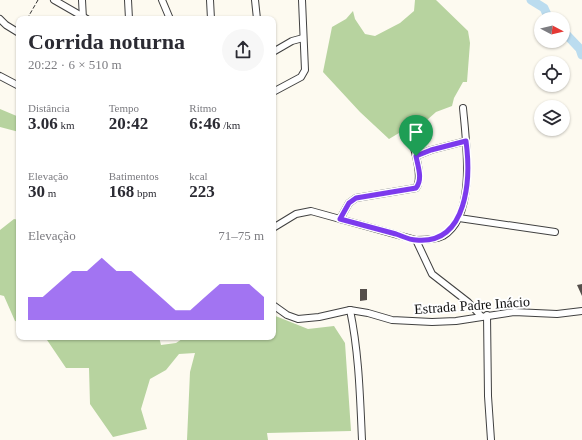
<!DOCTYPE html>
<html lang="pt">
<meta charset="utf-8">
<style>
:root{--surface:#fff;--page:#f7f7f7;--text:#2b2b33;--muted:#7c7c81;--accent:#7c3aed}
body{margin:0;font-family:Georgia,serif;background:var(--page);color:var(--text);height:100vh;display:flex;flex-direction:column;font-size:15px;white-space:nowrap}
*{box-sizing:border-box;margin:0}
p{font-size:13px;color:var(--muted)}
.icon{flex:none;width:22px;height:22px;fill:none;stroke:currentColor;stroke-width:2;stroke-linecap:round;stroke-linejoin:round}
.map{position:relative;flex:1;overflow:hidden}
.sheet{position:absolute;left:16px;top:16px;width:260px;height:324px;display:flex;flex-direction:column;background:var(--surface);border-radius:8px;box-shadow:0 1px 3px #0004}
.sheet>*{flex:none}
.needle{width:26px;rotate:97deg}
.tools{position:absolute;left:534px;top:12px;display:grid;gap:8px}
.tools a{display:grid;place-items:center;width:36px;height:36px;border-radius:50%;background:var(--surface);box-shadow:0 1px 3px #0004;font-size:20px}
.pin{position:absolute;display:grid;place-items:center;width:34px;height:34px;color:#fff;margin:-41px -17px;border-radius:50% 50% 50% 0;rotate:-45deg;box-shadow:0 0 4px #0007}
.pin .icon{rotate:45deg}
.round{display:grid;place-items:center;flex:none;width:42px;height:42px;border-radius:21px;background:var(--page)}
.summary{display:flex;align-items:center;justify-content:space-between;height:68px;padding:0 12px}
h1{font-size:22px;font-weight:600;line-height:30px}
.figures{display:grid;grid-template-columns:repeat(3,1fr);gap:6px;height:68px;padding:4px 12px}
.figures div{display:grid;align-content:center}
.figures b{font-size:17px;font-weight:600}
.figures small{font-size:11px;font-weight:400}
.figures p{font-size:11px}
.chart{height:112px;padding:8px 12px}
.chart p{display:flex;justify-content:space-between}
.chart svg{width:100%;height:72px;margin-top:4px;fill:var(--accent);opacity:.7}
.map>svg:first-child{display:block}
.forest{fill:#b7d39f}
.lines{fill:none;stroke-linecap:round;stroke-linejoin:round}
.river{stroke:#bbdcef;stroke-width:9}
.building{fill:#554f4b}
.minor-casing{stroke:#414141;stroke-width:8}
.path{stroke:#303030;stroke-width:1;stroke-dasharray:4 2;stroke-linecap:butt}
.minor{stroke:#fff;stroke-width:6}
.route-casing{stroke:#fff;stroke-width:8}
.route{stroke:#7c3aed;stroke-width:5}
.labels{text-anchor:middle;stroke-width:4;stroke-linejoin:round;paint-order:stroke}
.street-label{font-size:14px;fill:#0e0e0e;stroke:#fff}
</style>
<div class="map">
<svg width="582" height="440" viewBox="0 0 582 440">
<rect width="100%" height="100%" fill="#fdfaf0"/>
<g class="forest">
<path d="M 415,0 L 436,0 L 468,31 L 470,43 L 467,82 L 463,82 L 454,98 L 452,106 L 436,112 L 427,120 L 417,119 L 404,130 L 389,139 L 360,112 L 323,72 L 332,27 L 346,19 L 353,11 L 355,19 L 365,34 L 375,36 L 400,23 L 414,11 Z"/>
<path d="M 0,109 L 19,117 L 19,132 L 0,127 Z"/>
<path d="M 14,219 L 19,220 L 18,249 L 19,250 L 19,322 L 15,321 L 4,296 L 0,295 L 0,230 Z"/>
<path d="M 273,315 L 308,329 L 334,326 L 345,343 L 351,431 L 267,433 L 268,440 L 187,440 L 190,372 L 195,353 L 179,354 L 166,370 L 150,379 L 141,409 L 147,429 L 113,437 L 90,404 L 89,368 L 66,368 L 45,337 L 159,337 L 161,345 L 176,343 L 185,337 L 273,337 Z"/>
</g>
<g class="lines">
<g class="river">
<path d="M 531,0 L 544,8 L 549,19"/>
<path d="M 563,31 L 580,49 L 582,55"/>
</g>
</g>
<g class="building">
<path d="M 582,284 L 582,296 L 577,285 Z"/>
<path d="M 360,289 L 367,289 L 367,300 L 360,301 Z"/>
</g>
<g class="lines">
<defs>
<g id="minor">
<path d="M 54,0 L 87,19"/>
<path d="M 82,0 L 83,19"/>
<path d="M 128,0 L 129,19"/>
<path d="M 162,0 L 170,19"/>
<path d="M 210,0 L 211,19"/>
<path d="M 255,0 L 257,19"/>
<path d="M 0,19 L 6,25 L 19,33"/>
<path d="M 273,52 L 292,41 L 303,38"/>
<path d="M 0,76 L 19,86"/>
<path d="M 273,92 L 301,77 L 305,70 L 302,0"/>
<path d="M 416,156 L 431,150 L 466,141"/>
<path d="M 459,218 L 555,232"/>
<path d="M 340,219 L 349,203 L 356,198 L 416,188 C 424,178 414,149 411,137"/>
<path d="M 273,228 L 296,214 L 311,211 L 416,240 L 432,274 L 468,302 L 481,316"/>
<path d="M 416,240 C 424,240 435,240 443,236 C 477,216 466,141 463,108"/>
<path d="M 273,305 L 287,315 L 298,319 L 319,317 L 350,310 L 368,313 L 392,320 L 432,322 L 456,321 L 514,312 L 557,314 L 582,311"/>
<path d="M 350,310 C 359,353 360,397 362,440"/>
<path d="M 487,315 L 488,396 L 491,440"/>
</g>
</defs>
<use href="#minor" class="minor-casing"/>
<path class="path" d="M 27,19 L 38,0"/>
<use href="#minor" class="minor"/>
</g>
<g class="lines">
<defs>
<path id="route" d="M 466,141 C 471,178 468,245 416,240 C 410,240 402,236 396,234 C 377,229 358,224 340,219 L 349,203 L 356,198 L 416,188 C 423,179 418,167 416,156 L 431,150 Z"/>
</defs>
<use href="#route" class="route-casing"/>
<use href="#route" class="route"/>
</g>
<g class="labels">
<g class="street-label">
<text transform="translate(472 305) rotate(-4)" y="5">Estrada Padre Inácio</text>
</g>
</g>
</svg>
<div class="tools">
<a><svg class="needle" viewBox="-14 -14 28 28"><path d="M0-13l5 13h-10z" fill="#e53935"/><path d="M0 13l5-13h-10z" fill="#7c7c81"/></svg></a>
<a><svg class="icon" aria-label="locate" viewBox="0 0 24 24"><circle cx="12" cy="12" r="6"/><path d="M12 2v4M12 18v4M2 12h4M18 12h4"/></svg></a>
<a><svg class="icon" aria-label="layers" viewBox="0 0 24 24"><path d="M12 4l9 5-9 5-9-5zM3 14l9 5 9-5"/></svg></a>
</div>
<div class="pin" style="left:416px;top:156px;background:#1e9e55"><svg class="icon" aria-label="arrive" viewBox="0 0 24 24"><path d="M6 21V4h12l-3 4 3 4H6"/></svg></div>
<section class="sheet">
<div class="summary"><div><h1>Corrida noturna</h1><p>20:22 · 6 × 510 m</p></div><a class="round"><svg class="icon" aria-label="share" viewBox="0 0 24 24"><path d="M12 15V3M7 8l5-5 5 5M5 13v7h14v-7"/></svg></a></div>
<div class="figures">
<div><p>Distância</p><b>3.06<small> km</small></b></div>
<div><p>Tempo</p><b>20:42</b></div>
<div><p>Ritmo</p><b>6:46<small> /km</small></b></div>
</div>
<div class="figures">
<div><p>Elevação</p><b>30<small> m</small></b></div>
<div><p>Batimentos</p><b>168<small> bpm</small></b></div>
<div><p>kcal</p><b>223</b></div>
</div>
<div class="chart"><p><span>Elevação</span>71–75 m</p>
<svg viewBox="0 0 160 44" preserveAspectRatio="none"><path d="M0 44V30L10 30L20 22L30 14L40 14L50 6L60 14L70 14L80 22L90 30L100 38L110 38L120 30L130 22L140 22L150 22L160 30V44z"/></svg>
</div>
</section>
</div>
